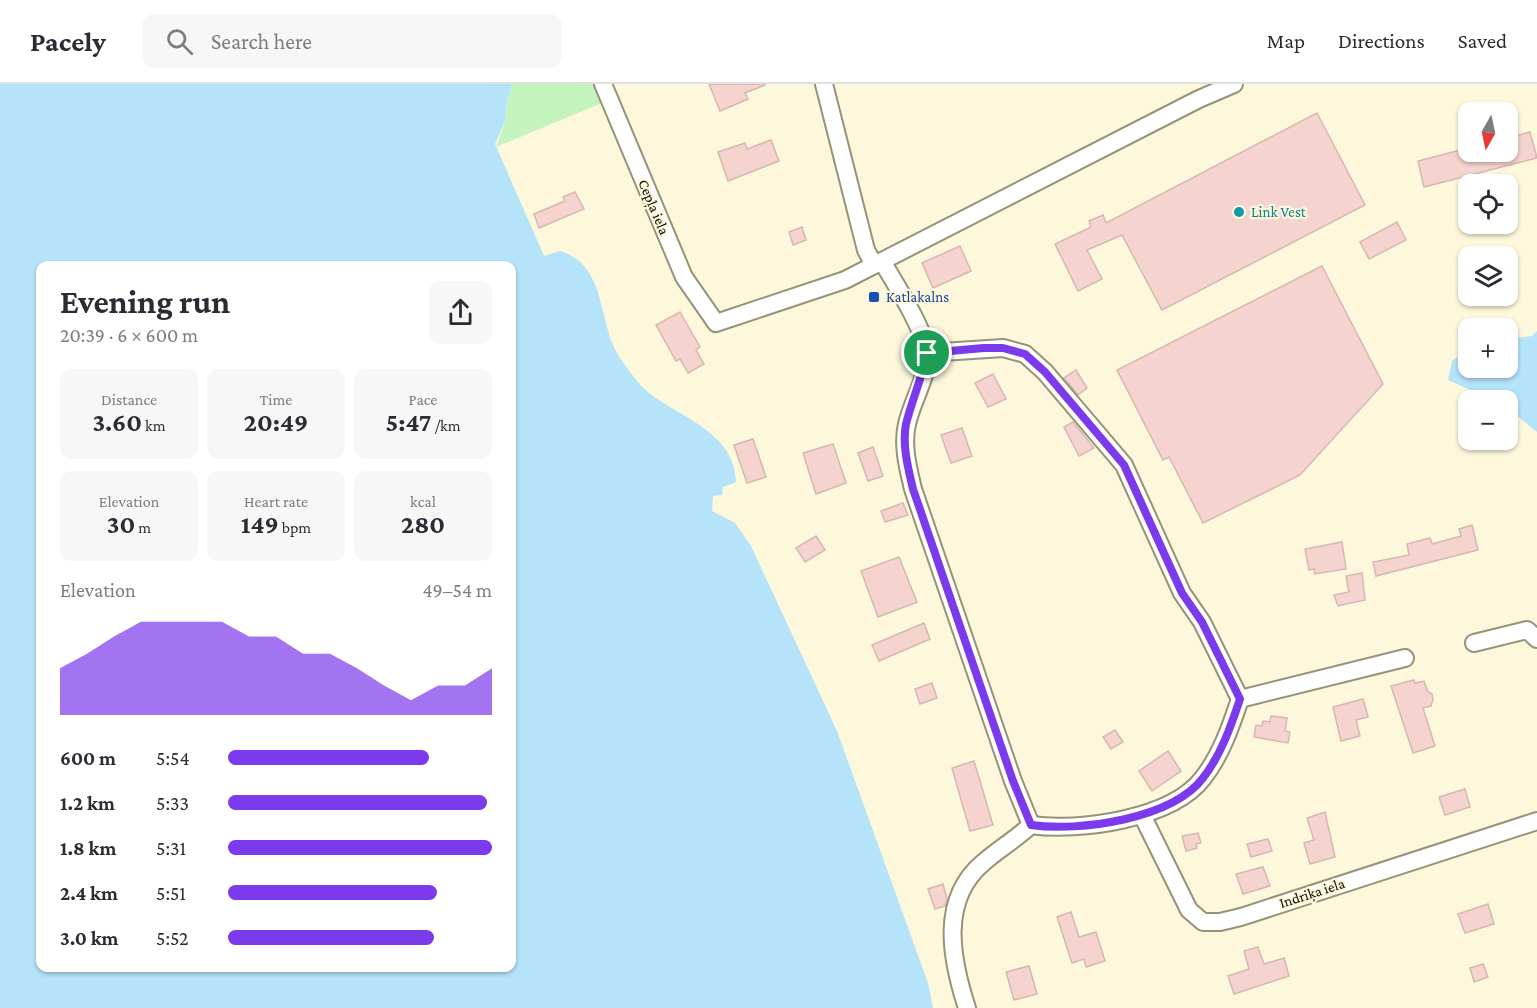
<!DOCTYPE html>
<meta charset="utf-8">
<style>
:root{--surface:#fff;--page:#f7f7f7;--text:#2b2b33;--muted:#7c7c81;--line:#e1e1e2;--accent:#7c3aed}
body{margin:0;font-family:"Crimson Pro",serif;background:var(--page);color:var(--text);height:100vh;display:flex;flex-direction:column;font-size:22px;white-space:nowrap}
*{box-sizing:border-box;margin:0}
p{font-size:20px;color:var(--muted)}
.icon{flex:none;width:33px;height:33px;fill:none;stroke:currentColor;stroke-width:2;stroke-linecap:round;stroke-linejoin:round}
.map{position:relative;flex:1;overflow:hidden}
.sheet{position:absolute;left:36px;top:177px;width:480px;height:711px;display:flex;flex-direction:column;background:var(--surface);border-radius:12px;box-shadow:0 2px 4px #0004}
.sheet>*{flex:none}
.needle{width:39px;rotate:189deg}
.controls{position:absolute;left:1458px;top:18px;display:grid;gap:12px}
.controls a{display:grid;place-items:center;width:60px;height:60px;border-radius:12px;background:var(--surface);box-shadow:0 2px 4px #0004;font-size:30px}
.pin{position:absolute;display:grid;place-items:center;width:51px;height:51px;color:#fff;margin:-26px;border:3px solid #fff;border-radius:50%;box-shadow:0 2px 6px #0007}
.round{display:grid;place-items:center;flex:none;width:63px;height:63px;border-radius:12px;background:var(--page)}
.summary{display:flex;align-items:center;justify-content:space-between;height:102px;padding:0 24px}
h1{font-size:33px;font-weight:700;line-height:45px}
.stats{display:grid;grid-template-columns:repeat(3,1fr);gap:9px;height:102px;padding:6px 24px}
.stats div{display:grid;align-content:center;border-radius:12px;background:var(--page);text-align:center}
.stats b{font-size:26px;font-weight:700}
.stats small{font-size:16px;font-weight:400}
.stats p{font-size:16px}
.chart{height:168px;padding:12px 24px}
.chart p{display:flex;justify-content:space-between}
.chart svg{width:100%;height:108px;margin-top:6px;fill:var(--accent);opacity:.7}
ul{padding:0 24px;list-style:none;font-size:20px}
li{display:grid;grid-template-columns:96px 72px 1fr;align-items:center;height:45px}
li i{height:15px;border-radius:8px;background:var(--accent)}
header{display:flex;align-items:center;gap:36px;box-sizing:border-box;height:84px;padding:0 30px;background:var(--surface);border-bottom:2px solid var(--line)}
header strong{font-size:28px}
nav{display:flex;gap:33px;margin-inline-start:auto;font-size:21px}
.search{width:420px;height:54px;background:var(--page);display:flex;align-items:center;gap:15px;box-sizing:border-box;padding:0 21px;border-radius:12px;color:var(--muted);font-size:22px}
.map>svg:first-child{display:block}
.green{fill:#c5f3be}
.water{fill:#b5e3fa;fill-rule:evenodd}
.building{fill:#f5d3cf;stroke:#d6b7b3;stroke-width:1.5}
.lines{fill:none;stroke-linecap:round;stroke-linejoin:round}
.street-casing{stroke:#979278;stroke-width:20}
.street{stroke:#fff;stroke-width:16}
.route-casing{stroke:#fff;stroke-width:12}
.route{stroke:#7c3aed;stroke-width:8}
.culture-dot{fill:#0f9aa8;stroke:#fdf7db;stroke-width:2}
.transit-dot{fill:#1a4fb4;stroke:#fdf7db;stroke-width:2}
.labels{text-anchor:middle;stroke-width:4.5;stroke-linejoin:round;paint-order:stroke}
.street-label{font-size:15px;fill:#0e0c04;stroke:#fdf7db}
.culture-label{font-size:15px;fill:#0d838f;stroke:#fdf7db;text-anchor:start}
.transit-label{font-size:15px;fill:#164399;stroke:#fdf7db;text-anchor:start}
</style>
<header>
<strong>Pacely</strong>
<div class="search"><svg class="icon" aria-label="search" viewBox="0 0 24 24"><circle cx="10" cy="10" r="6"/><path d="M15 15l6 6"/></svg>Search here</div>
<nav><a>Map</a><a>Directions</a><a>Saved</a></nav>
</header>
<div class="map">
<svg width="1537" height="924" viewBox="0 0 1537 924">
<rect width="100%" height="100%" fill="#fdf7db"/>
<path class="green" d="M 512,0 L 595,0 L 602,19 L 496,63 L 507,33 L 505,28 Z"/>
<g class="water">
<path d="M 0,0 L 512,0 L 505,28 L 507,33 L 495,60 L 544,172 L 560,167 C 602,179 599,227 613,261 C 617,272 638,300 648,308 C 680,334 735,348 736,398 L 723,403 L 722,411 L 713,412 L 712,427 L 735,439 L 751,462 L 837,647 L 928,899 L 933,924 L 0,924 ZM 40,182 L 512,182 L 512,884 L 40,884 Z"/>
<path d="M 1537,247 L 1537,348 L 1508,324 L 1508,316 L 1493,316 L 1448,296 L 1452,277 L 1468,266 L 1468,284 L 1508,284 L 1508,255 L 1532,252 Z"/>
</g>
<g class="building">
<path d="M 709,0 L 765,0 L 765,1 L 745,9 L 748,15 L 720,27 Z"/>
<path d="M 1317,29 L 1365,121 L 1162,226 L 1122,151 L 1087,166 L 1102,195 L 1078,207 L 1055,160 L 1091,143 L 1089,137 L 1103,131 L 1106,139 Z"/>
<path d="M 1530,48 L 1537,74 L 1424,103 L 1418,77 L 1468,64 L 1468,68 L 1508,68 L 1508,54 Z"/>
<path d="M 771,56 L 779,77 L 728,97 L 718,68 L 745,59 L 747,65 Z"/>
<path d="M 575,108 L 584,125 L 539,144 L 534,130 L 565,117 L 563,113 Z"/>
<path d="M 1397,138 L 1406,156 L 1369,175 L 1360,158 Z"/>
<path d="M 802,143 L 806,156 L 793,161 L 789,148 Z"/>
<path d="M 960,162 L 971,187 L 933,204 L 922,179 Z"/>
<path d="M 1322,182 L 1383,300 L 1300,391 L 1203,439 L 1169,373 L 1163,376 L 1117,286 Z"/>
<path d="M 680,228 L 700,263 L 696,266 L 704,280 L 688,289 L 680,275 L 676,277 L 656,241 Z"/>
<path d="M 1076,286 L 1087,304 L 1078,311 L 1064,294 Z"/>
<path d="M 993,290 L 1006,315 L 988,323 L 975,299 Z"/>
<path d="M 1073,338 L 1094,364 L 1079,372 L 1064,343 Z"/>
<path d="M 962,344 L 972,372 L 951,379 L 941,351 Z"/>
<path d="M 753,355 L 766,393 L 747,399 L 734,361 Z"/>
<path d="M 833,360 L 846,399 L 816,410 L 803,369 Z"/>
<path d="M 873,363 L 883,392 L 868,397 L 858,369 Z"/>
<path d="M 903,419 L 908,431 L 885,438 L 881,427 Z"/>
<path d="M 1472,441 L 1478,466 L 1376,492 L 1373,478 L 1409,471 L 1407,460 L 1430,454 L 1432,460 L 1461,452 L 1459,445 Z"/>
<path d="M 816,452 L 825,466 L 805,478 L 796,464 Z"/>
<path d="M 1342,458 L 1346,485 L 1315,490 L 1314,485 L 1309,486 L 1305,465 Z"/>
<path d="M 899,473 L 917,518 L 878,533 L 861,487 Z"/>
<path d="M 1362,489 L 1365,516 L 1338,522 L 1334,511 L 1349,508 L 1346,492 Z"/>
<path d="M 924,539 L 930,555 L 879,577 L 872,561 Z"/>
<path d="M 1414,596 L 1415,599 L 1424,597 L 1428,608 L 1432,610 L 1433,616 L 1431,622 L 1423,624 L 1435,662 L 1413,669 L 1391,602 Z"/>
<path d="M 932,599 L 937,614 L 920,620 L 915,605 Z"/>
<path d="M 1363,615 L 1368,633 L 1356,636 L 1360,652 L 1341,657 L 1333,623 Z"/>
<path d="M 1271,632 L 1287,634 L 1285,647 L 1290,648 L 1288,659 L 1254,653 L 1256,641 L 1262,642 L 1263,637 L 1270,638 Z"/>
<path d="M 1115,646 L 1123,658 L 1111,665 L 1103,653 Z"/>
<path d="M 1168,667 L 1181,687 L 1152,707 L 1139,687 Z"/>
<path d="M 974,677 L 993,741 L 970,747 L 952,684 Z"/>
<path d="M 1465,705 L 1470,723 L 1445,731 L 1439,713 Z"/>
<path d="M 1325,728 L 1335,773 L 1310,780 L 1304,759 L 1314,756 L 1307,734 Z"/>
<path d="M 1198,749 L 1201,759 L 1196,760 L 1197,764 L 1186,767 L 1182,752 Z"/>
<path d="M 1268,755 L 1272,767 L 1251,773 L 1247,760 Z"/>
<path d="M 1263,783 L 1270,802 L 1243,810 L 1236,790 Z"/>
<path d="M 943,800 L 947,815 L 945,822 L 935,825 L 928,805 Z"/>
<path d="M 1488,820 L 1494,840 L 1465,849 L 1458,830 Z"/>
<path d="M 1071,828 L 1079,853 L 1096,848 L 1105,877 L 1086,883 L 1084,875 L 1072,879 L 1057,833 Z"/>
<path d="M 1258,863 L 1264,880 L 1284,874 L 1289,892 L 1234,910 L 1228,892 L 1249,885 L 1244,867 Z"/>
<path d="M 1483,880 L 1488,893 L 1474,898 L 1470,884 Z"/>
<path d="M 1029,882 L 1037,910 L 1014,916 L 1006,888 Z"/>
</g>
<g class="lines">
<defs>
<g id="street">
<path d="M 603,0 L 684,193 L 716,239 L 845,196 L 1199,15 L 1234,0"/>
<path d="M 824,0 L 866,166 L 874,181"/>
<path d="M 882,177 C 894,198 925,246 927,269 C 928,293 912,317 907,340 C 902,361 908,384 913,405 L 1013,697 L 1031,741"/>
<path d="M 927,269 L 1003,264 L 1025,270 L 1045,288 L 1124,381 L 1182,509 L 1202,538 L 1240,615"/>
<path d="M 1474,559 L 1527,546 L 1537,555"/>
<path d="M 1240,615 L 1405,574"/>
<path d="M 1143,733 L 1189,826 L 1203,838 L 1220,838 L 1241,833 L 1537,737"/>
<path d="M 1031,741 C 1079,748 1172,735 1203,694 C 1221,671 1231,642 1240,615"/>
<path d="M 967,924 C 951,875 939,815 984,778 C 999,765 1016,755 1031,741"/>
</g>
</defs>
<use href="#street" class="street-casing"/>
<use href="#street" class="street"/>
</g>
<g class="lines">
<defs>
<path id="route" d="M 984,264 L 1003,264 L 1025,270 L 1045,288 L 1124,381 L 1182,509 L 1202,538 L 1240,615 C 1231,642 1221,671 1203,694 C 1172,735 1079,748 1031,741 L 1013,697 L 913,405 C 908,384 902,361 906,340 C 912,316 922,294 927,269 Z"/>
</defs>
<use href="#route" class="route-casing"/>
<use href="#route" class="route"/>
</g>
<circle class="culture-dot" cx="1239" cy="128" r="6"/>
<rect class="transit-dot" x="868" y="207" width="12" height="12" rx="3"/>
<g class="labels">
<g class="street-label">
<text transform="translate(654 123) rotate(67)" y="5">Cepļa iela</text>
<text transform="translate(1312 809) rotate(-18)" y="5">Indriķa iela</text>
</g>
<g class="culture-label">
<text x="1251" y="133">Link Vest</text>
</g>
<g class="transit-label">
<text x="886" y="218">Katlakalns</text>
</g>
</g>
</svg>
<div class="controls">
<a><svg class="needle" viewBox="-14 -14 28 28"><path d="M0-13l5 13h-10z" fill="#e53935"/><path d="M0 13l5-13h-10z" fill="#7c7c81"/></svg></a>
<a><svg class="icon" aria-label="locate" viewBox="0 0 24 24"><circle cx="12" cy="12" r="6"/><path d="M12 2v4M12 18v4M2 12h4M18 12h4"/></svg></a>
<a><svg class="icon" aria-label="layers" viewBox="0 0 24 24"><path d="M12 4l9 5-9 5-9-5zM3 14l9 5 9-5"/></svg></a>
<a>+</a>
<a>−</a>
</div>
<div class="pin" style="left:927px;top:269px;background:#1e9e55"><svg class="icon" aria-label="arrive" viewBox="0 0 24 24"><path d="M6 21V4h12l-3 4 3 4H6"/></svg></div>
<section class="sheet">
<div class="summary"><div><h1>Evening run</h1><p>20:39 · 6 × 600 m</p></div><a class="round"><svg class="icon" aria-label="share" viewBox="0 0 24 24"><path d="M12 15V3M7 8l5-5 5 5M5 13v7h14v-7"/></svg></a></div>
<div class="stats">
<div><p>Distance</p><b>3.60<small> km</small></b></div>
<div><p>Time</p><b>20:49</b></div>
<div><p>Pace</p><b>5:47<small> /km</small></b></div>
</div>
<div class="stats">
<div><p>Elevation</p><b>30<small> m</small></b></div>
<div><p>Heart rate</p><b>149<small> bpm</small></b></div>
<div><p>kcal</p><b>280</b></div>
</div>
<div class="chart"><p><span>Elevation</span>49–54 m</p>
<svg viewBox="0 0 160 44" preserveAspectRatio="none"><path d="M0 44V25L10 19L20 12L30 6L40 6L50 6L60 6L70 12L80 12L90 19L100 19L110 25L120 32L130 38L140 32L150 32L160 25V44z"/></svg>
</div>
<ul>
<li><b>600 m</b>5:54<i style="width:76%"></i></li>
<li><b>1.2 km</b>5:33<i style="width:98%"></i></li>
<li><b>1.8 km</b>5:31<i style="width:100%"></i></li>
<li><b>2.4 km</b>5:51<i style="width:79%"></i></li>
<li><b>3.0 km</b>5:52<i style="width:78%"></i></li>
</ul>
</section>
</div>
